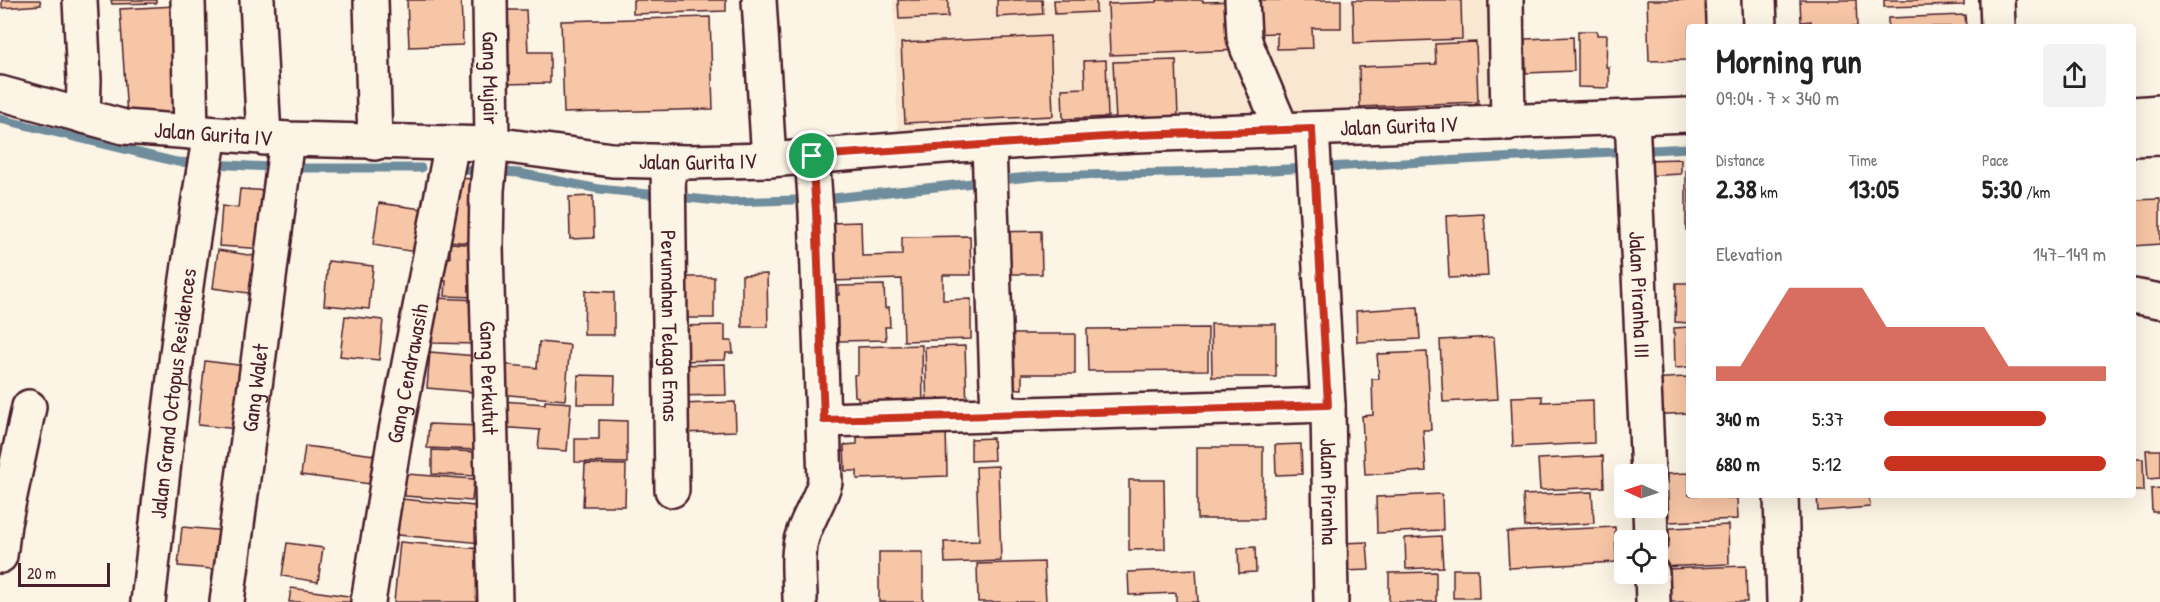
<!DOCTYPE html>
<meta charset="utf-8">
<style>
:root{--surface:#fff;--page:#f2f2f2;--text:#222;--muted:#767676;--accent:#c8321e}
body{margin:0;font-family:"Patrick Hand",sans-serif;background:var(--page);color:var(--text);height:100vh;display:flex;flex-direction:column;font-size:22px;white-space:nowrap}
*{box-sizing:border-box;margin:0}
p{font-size:20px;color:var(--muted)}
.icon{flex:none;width:33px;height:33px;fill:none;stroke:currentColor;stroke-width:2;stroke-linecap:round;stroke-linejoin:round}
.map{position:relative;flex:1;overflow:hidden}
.sheet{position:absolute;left:1686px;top:24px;width:450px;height:474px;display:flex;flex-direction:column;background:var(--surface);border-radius:6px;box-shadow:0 6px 24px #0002}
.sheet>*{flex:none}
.needle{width:39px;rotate:273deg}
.fabs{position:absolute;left:1614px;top:464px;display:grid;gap:12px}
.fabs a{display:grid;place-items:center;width:54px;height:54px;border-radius:6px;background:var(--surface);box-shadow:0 6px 24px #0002;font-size:30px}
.scale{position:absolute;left:18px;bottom:15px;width:92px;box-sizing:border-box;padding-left:6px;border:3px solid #4a1f2b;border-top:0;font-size:16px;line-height:21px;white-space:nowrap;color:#4a1f2b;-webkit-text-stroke:4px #fcf5e5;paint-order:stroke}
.pin{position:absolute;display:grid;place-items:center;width:51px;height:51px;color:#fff;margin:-26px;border:3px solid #fff;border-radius:50%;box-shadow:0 2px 6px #0007}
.round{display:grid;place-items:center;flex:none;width:63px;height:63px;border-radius:6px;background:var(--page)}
.head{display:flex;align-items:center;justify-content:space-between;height:102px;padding:0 30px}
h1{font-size:33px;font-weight:700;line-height:45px}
.stats{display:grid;grid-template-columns:repeat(3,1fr);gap:9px;height:102px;padding:6px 30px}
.stats div{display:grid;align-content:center}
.stats b{font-size:26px;font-weight:700}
.stats small{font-size:16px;font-weight:400}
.stats p{font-size:16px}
.chart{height:168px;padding:12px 30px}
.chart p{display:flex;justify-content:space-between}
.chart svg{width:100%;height:108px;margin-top:6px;fill:var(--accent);opacity:.7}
ul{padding:0 30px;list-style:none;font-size:20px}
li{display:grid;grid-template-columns:96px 72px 1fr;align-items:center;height:45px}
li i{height:15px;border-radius:8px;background:var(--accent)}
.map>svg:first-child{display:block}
.built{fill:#fae7d2}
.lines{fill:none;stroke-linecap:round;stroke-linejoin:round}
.stream{stroke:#708d9d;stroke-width:9}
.building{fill:#f7c6a6;stroke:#4a1f2b;stroke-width:1.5}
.minor-casing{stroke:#4a1f2b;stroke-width:38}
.minor{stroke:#fcf5e5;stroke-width:33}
.route-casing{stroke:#fff;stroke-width:12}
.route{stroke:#c8321e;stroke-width:8}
.labels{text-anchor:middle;stroke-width:4.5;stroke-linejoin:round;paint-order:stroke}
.street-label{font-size:22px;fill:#4a1f2b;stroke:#fcf5e5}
</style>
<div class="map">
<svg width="2160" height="602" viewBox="0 0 2160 602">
<rect width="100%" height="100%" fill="#fcf5e5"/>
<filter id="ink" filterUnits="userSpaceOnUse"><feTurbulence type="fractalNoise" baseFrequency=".0167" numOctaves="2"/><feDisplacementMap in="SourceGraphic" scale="12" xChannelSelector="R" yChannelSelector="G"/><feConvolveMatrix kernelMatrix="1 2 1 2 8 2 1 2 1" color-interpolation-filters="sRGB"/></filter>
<g filter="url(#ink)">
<path class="built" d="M 893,0 L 1488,0 L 1491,109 L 898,136 Z"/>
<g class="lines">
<g class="stream">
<path d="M 0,119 L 177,162 L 288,168 L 421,168"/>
<path d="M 464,170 L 519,173 L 599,189 L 727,202 L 824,199 L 1038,176 L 1251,171 L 1689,148"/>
</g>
</g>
<g class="building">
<path d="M 2,0 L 40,0 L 41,5 L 2,8 Z"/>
<path d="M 111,0 L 156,0 L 156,3 L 112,4 Z"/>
<path d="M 407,0 L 461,0 L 463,45 L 409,47 Z"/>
<path d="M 633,0 L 726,0 L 726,11 L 633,14 Z"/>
<path d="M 898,0 L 948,0 L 948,17 L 899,19 Z"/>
<path d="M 997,0 L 1042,0 L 1043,14 L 997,17 Z"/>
<path d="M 1054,0 L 1096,0 L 1096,12 L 1055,14 Z"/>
<path d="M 1157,0 L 1203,0 L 1203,2 L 1240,1 L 1241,50 L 1110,55 L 1108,4 L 1157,2 Z"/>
<path d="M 1245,0 L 1341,0 L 1341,28 L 1312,28 L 1313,48 L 1277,49 L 1277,33 L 1245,34 Z"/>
<path d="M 1353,0 L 1461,0 L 1462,39 L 1354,43 Z"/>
<path d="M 1647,0 L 1705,0 L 1706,27 L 1689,27 L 1689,60 L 1649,61 Z"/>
<path d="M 1800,0 L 1856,0 L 1857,27 L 1811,27 L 1811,21 L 1801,22 Z"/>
<path d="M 1884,0 L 1964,0 L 1964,5 L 1884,7 Z"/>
<path d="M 175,6 L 183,112 L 127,116 L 120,9 Z"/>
<path d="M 497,10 L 526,10 L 528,52 L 550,52 L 550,83 L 500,84 Z"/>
<path d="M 1965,15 L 1966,27 L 1888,27 L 1888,18 Z"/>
<path d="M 710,17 L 713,109 L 564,113 L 561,21 Z"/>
<path d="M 1578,31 L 1597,31 L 1597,35 L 1607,35 L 1606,67 L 1609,67 L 1609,88 L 1578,87 Z"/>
<path d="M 1050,36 L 1053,116 L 905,123 L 901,43 Z"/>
<path d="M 1573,37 L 1574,71 L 1526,73 L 1525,39 Z"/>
<path d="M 1476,42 L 1478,102 L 1360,107 L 1359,67 L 1436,64 L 1435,44 Z"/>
<path d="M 1106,60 L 1108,117 L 1063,119 L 1062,89 L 1085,88 L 1084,61 Z"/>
<path d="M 1176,60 L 1178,118 L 1116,121 L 1113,62 Z"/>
<path d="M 1681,159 L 1681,174 L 1644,176 L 1644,160 Z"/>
<rect x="1686" y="170" width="3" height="60"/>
<path d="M 450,178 L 476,179 L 473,243 L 447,241 Z"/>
<path d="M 240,189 L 273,191 L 269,249 L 219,246 L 222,206 L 238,208 Z"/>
<path d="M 593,196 L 594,238 L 570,239 L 569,197 Z"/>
<path d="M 2160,199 L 2160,244 L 2133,246 L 2133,200 Z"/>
<path d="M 379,203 L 422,209 L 415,252 L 373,245 Z"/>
<path d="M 1484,214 L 1488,276 L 1449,278 L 1446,216 Z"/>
<path d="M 861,222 L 862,256 L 902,255 L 902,237 L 970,236 L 971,275 L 943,275 L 943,300 L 971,299 L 971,339 L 904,341 L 902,279 L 830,281 L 829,223 Z"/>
<path d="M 1041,231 L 1042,274 L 998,274 L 997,232 Z"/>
<path d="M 450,243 L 478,245 L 475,297 L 445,296 L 446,281 L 438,280 L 439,257 L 450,258 Z"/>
<path d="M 218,250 L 261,257 L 255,294 L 213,288 Z"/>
<path d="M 328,261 L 373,266 L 369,309 L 324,305 Z"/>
<path d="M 767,274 L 768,327 L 742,327 L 742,275 Z"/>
<rect x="673" y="277" width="41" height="41"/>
<path d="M 1676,283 L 1689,283 L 1689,323 L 1675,322 Z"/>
<path d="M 884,285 L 885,308 L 889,307 L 890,327 L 885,327 L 886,340 L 839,341 L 839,329 L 832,329 L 832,295 L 839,295 L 839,286 Z"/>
<path d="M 585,291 L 614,292 L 614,335 L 584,335 Z"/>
<path d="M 434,298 L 479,300 L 477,344 L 432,343 Z"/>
<path d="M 1418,307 L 1420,339 L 1357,342 L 1356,311 Z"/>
<path d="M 345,316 L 383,320 L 379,360 L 340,356 Z"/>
<path d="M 1211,324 L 1276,324 L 1276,377 L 1212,377 Z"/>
<path d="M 725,325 L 725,341 L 732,341 L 733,353 L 726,353 L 725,360 L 678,361 L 677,326 Z"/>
<path d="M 1689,327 L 1689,367 L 1675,368 L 1674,328 Z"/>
<path d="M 1208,328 L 1208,370 L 1088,371 L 1087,329 Z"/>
<path d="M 1001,334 L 1075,334 L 1075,374 L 1022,374 L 1022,389 L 1001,388 Z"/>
<path d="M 1494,337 L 1498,399 L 1443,402 L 1440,340 Z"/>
<path d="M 539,342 L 570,345 L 565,400 L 497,394 L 500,364 L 537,368 Z"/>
<path d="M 922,345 L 923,409 L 859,409 L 858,397 L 855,396 L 854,375 L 858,374 L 858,347 Z"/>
<path d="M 965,346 L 967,407 L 927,408 L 925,347 Z"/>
<path d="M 430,352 L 476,356 L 472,392 L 427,388 Z"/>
<path d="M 1427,352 L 1431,430 L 1423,430 L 1426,471 L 1365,475 L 1362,416 L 1373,415 L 1372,379 L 1379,379 L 1377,354 Z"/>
<path d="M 205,361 L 246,366 L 239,429 L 198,425 Z"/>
<path d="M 725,364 L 726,395 L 673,396 L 673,365 Z"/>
<path d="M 578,375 L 615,376 L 614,404 L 577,404 Z"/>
<path d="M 1687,377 L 1689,413 L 1648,415 L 1646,379 Z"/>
<path d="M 1542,396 L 1542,402 L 1593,400 L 1594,443 L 1513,447 L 1511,397 Z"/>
<path d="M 500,401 L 545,404 L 545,401 L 571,403 L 567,451 L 538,449 L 540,430 L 497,427 Z"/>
<path d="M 735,402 L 736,431 L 681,433 L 680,404 Z"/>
<path d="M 599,420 L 627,421 L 627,463 L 575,462 L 575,439 L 599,439 Z"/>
<path d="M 429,424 L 480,426 L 479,450 L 427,448 Z"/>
<path d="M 946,428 L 947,476 L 857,479 L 857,471 L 845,471 L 844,445 L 857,444 L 857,431 Z"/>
<path d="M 993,438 L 994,460 L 971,461 L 971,439 Z"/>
<path d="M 1301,444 L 1302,474 L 1276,475 L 1275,445 Z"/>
<path d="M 305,446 L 382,456 L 378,485 L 301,475 Z"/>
<rect x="1197" y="447" width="66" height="72"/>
<path d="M 432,450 L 479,452 L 478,476 L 432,474 Z"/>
<path d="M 2146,450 L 2160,450 L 2160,478 L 2148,479 Z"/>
<path d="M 1603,456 L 1604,487 L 1540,490 L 1538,459 Z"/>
<path d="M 2133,459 L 2143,459 L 2144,491 L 2133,491 Z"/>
<path d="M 585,464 L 626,465 L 625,506 L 583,506 Z"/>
<path d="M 998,466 L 1001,561 L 945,563 L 944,542 L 979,541 L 976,467 Z"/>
<path d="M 1689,473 L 1689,495 L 1725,495 L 1725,498 L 1737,498 L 1738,519 L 1669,522 L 1667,474 Z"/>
<path d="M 406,474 L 474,479 L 472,501 L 405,496 Z"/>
<path d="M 1129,480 L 1164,480 L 1165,549 L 1129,550 Z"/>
<path d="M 2160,488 L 2160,512 L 2152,512 L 2151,489 Z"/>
<path d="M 1592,492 L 1594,523 L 1525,527 L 1523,495 Z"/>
<path d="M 1442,494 L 1443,530 L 1377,533 L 1376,497 Z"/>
<path d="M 1817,495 L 1869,495 L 1870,507 L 1818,511 Z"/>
<path d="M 401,499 L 485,507 L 482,543 L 398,535 Z"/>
<path d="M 1728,525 L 1729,564 L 1658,567 L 1658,540 L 1655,529 Z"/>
<path d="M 182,527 L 227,531 L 223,570 L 178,566 Z"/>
<path d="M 1615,527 L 1616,562 L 1509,568 L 1507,532 Z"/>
<path d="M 1441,536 L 1443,567 L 1406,569 L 1405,538 Z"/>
<path d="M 400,542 L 481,549 L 476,602 L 394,602 Z"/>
<path d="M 1367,542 L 1369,570 L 1343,571 L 1342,543 Z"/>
<path d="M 287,543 L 323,548 L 318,582 L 282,576 Z"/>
<path d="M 1255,547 L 1256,572 L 1239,573 L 1238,548 Z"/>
<rect x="879" y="552" width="44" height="50"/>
<path d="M 1044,562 L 1046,602 L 978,602 L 977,564 Z"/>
<path d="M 1746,566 L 1747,602 L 1667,602 L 1665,569 Z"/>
<path d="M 1196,569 L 1198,602 L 1176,602 L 1176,593 L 1129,595 L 1128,572 Z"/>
<path d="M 1453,569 L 1478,569 L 1479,598 L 1453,598 Z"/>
<path d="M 1436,572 L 1436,602 L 1389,602 L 1389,573 Z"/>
<path d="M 291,588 L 355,597 L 354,602 L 289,602 Z"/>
</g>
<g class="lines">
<defs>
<g id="minor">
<path d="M 80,0 L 84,80 L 83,116"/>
<path d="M 188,0 L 191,132"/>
<path d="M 257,0 L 264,138"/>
<path d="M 371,0 L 375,143"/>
<path id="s1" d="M 490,0 L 492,144 L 487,190 L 486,246 L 495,602"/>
<path d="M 759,0 L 769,160"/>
<path d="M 1242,0 L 1244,37 L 1247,47 L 1282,130"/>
<path d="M 1506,0 L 1508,123"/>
<path d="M 1759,0 L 1760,27"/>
<path d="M 1997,0 L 1998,27"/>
<path id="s2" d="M 0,93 L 124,127 L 287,139 L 492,144 L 612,160 L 688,162 L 769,160 L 957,145 L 1136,135 L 1689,115"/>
<path d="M 2133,114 L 2160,112"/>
<path id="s3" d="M 1632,117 L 1648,474"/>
<path id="s4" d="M 1312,129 L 1328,405 L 1331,602"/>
<path d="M 2133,139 L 2160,138"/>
<path d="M 989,144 L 998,415"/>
<path id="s5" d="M 668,161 L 672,490"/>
<path d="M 2133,296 L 2160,301"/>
<path d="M 824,420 L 1328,405"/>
<path d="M 1781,495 L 1784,602"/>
<path d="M 1650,507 L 1651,540"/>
<path d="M 0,556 L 4,524 L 29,407"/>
<path d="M 1652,573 L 1653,602"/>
<path d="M 800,599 C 800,579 796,553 803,534 C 809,516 820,500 825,482 L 816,211 L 812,156"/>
<path id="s6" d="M 148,602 C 166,446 182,289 210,135"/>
<path id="s7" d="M 227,602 L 287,139"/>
<path id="s8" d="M 368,602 L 395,436 L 452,143"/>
</g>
</defs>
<use href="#minor" class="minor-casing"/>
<use href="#minor" class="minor"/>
</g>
</g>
<g class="lines" filter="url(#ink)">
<defs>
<path id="route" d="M 1312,129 L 1328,405 L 824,420 L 816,211 L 812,156 L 1136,135 Z"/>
</defs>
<use href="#route" class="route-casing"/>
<use href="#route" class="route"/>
</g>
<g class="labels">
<g class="street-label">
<text dy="8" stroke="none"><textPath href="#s1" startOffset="78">Gang Mujair</textPath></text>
<text dy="8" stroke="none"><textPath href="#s2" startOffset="1406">Jalan Gurita IV</textPath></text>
<text dy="8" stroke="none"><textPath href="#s2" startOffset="218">Jalan Gurita IV</textPath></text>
<text dy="8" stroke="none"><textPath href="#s2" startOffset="704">Jalan Gurita IV</textPath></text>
<text dy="8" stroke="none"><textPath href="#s3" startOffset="178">Jalan Piranha III</textPath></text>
<text dy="8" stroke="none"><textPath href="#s5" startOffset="165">Perumahan Telaga Emas</textPath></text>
<text dy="8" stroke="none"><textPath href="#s8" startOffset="232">Gang Cendrawasih</textPath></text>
<text dy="8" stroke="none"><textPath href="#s1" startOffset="378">Gang Perkutut</textPath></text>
<text dy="8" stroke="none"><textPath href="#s7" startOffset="216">Gang Walet</textPath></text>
<text dy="8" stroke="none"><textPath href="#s6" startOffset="210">Jalan Grand Octopus Residences</textPath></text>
<text dy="8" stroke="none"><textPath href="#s4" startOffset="363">Jalan Piranha</textPath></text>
</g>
</g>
</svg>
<div class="fabs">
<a><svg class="needle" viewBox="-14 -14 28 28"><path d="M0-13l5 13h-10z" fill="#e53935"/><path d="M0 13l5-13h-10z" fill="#767676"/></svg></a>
<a><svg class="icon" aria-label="locate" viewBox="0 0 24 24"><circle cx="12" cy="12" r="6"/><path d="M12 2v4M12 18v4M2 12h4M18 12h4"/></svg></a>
</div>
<div class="scale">20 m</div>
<div class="pin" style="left:812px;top:156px;background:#1e9e55"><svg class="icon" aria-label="arrive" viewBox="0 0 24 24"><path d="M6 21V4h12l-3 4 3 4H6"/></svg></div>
<section class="sheet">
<div class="head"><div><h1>Morning run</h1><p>09:04 · 7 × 340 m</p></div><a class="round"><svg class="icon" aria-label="share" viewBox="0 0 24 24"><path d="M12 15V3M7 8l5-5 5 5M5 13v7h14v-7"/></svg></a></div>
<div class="stats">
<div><p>Distance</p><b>2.38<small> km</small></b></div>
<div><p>Time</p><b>13:05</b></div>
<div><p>Pace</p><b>5:30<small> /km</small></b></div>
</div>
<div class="chart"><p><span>Elevation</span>147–149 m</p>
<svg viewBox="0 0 160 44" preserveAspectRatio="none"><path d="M0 44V38L10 38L20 22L30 6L40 6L50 6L60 6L70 22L80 22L90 22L100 22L110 22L120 38L130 38L140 38L150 38L160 38V44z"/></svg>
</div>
<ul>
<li><b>340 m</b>5:37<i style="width:73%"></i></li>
<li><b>680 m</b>5:12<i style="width:100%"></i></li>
</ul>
</section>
</div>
